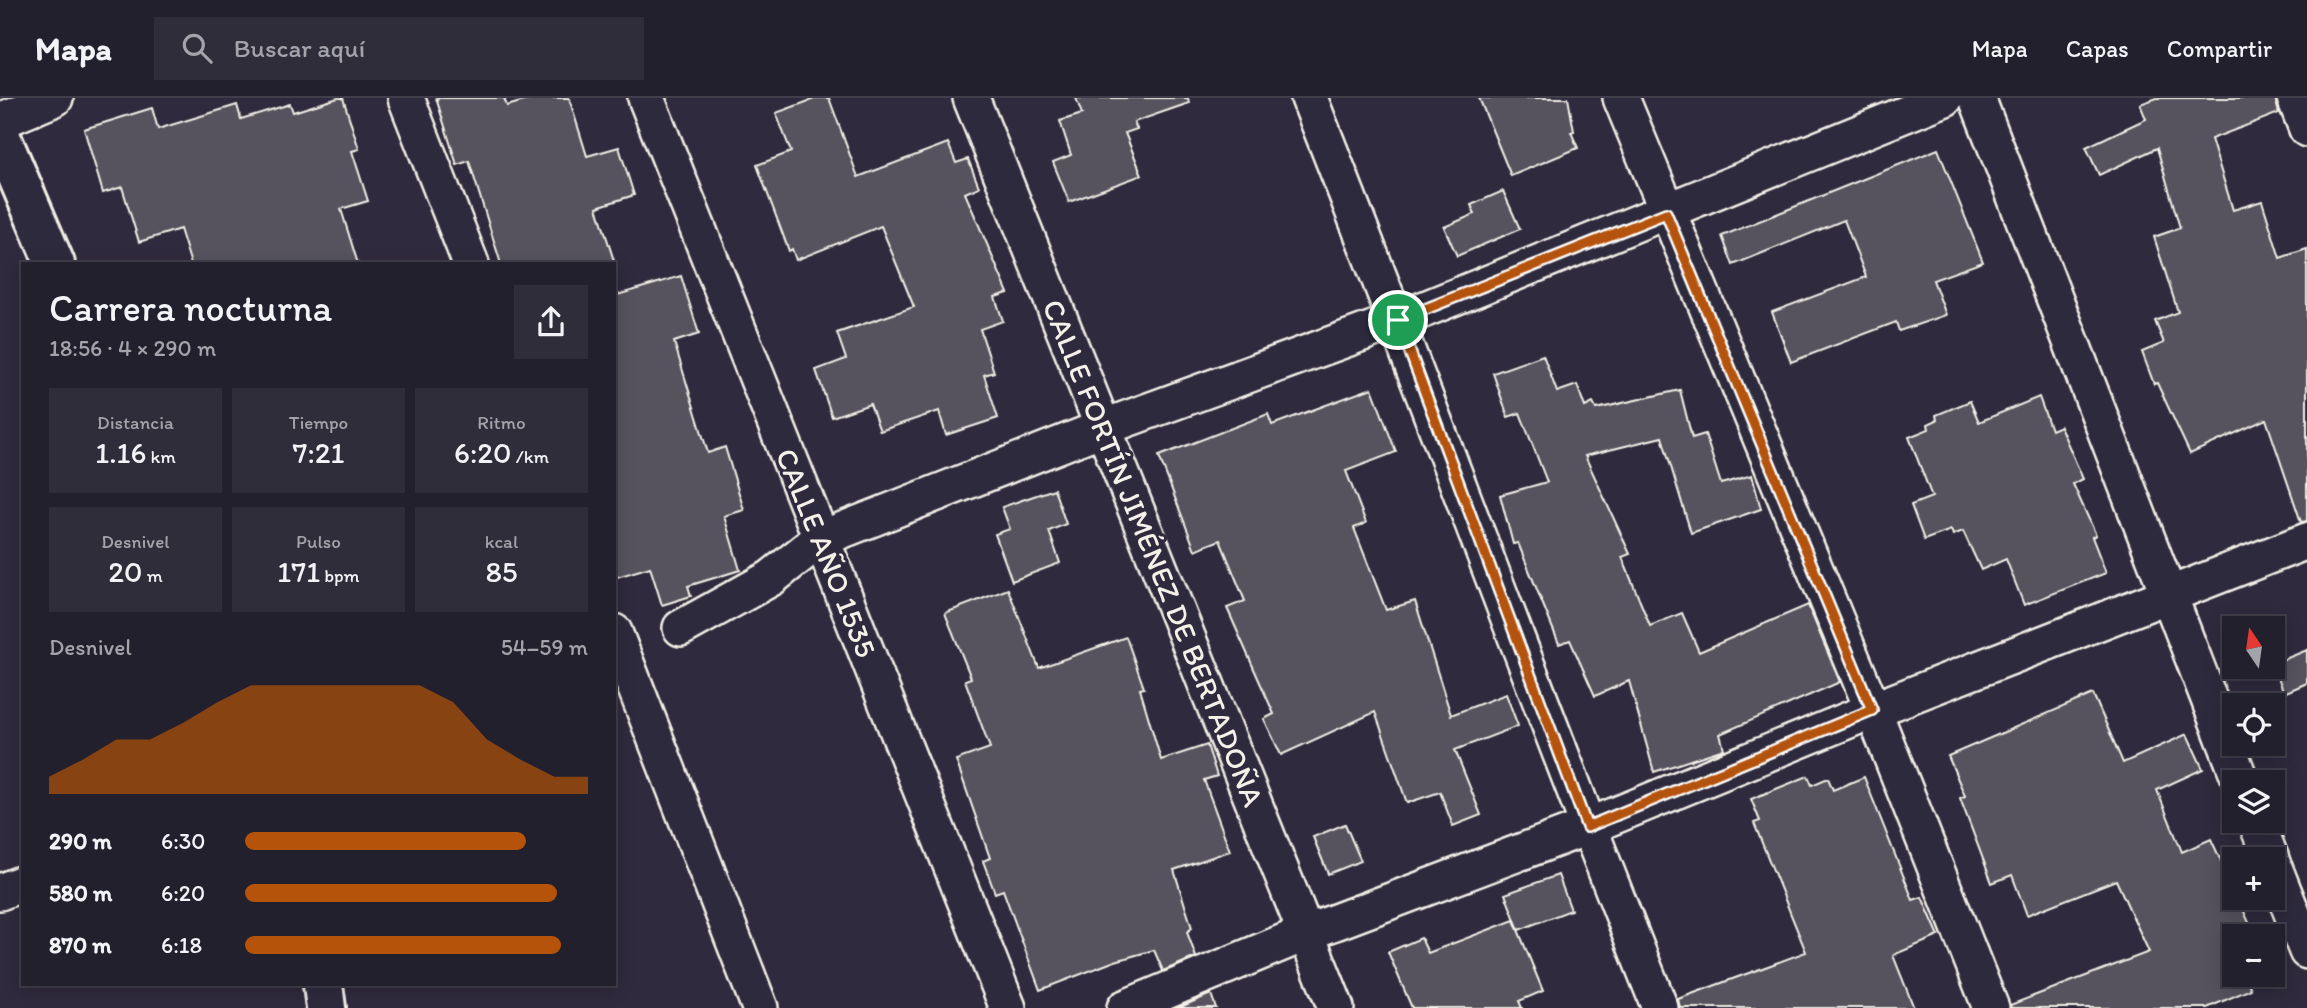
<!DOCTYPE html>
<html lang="es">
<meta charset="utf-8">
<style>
:root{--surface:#23202e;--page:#2f2d3a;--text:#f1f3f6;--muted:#a3a3aa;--line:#403e4a;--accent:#b45309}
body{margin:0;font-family:Itim,sans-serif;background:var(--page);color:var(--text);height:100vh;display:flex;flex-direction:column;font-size:26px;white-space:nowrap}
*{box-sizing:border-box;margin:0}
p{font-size:23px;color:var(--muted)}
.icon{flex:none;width:38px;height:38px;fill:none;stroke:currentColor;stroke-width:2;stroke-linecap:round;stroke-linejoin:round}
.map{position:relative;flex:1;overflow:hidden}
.details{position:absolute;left:21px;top:164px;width:595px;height:724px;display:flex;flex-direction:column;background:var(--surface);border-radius:0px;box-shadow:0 4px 18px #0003,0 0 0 2px var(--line)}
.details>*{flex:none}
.needle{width:46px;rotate:347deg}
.controls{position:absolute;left:2222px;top:518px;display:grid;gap:14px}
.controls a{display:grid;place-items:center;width:63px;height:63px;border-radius:0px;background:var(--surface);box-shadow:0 4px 18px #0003,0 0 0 2px var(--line);font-size:35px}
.pin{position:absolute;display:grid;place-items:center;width:60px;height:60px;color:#fff;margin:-30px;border:4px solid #fff;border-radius:50%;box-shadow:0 2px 7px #0007}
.round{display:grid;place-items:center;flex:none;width:74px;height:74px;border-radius:0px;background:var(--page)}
.head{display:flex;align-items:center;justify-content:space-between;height:119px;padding:0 28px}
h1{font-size:38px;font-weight:600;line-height:52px}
.stats{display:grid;grid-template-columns:repeat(3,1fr);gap:10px;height:119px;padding:7px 28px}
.stats div{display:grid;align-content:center;border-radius:0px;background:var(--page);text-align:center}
.stats b{font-size:30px;font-weight:600}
.stats small{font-size:19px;font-weight:400}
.stats p{font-size:19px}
.chart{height:196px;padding:14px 28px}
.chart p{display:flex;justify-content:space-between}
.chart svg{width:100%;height:126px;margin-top:7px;fill:var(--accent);opacity:.7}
ul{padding:0 28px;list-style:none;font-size:23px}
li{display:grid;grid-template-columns:112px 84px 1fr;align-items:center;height:52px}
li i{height:18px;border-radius:9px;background:var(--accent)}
header{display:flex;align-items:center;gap:42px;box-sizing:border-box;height:98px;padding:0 35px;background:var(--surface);border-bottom:2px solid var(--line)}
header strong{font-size:33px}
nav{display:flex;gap:38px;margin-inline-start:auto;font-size:24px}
.search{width:490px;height:63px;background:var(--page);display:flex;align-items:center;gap:18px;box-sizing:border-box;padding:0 24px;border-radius:0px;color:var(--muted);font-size:26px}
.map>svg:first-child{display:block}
.building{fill:#56525f;stroke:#f4f1e8;stroke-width:2}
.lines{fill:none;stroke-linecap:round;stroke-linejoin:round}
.minor-casing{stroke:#f4f1e8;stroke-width:40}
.tertiary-casing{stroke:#f4f1e8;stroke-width:44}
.minor{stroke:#2f2a3d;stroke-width:35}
.tertiary{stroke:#2f2a3d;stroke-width:38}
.route-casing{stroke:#fff;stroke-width:14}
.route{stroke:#b45309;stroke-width:9}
.labels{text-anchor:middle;stroke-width:6;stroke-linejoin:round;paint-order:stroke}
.street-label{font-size:30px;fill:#f4f1e8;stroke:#2f2a3d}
</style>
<header>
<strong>Mapa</strong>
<div class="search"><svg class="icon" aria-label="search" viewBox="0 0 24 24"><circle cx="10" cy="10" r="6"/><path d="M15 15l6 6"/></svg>Buscar aquí</div>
<nav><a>Mapa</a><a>Capas</a><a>Compartir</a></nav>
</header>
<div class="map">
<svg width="2307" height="910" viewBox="0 0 2307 910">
<rect width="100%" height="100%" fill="#2f2a3d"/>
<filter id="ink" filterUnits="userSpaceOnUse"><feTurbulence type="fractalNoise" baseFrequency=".0143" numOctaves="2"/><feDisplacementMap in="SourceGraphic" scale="14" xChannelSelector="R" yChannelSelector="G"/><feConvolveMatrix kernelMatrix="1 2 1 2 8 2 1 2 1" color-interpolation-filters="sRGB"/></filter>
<g filter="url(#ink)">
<g class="building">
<path d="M 338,0 L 343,0 L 359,51 L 352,53 L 368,103 L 341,111 L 358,166 L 191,166 L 180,131 L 139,144 L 122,89 L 103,95 L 84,31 L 152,10 L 158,31 L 237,7 L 241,21 L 290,6 L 293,14 Z"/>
<path d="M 436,0 L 504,0 L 507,8 L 534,0 L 569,0 L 587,58 L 619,49 L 634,97 L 597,109 L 615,166 L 501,166 L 469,63 L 457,67 Z"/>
<path d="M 817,0 L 829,0 L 858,79 L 948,45 L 956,65 L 968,61 L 979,89 L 965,95 L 1008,195 L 995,199 L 1003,223 L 980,231 L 994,274 L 984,277 L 998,320 L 946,337 L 939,313 L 880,333 L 870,306 L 832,319 L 816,272 L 846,261 L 837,235 L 914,209 L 881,128 L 796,162 L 792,151 L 789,153 L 757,67 L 791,54 L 776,15 Z"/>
<path d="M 1076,0 L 1188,0 L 1189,5 L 1134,24 L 1137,31 L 1125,35 L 1142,77 L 1069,104 L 1053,64 L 1071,57 L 1060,23 L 1082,16 Z"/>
<path d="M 1479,0 L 1568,0 L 1574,33 L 1571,34 L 1578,50 L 1511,78 Z"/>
<path d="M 2157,0 L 2275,0 L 2279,15 L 2211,41 L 2233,112 L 2262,103 L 2280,160 L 2307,151 L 2307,423 L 2301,424 L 2266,321 L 2190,356 L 2157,285 L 2154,286 L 2142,254 L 2164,245 L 2155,223 L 2178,214 L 2154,139 L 2180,130 L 2157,50 L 2099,77 L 2086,49 L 2146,21 L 2140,6 Z"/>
<path d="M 1938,51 L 1983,164 L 1933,182 L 1946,217 L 1899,233 L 1896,224 L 1791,264 L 1772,214 L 1866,179 L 1844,122 L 1733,167 L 1722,138 Z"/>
<path d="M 1503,93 L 1520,131 L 1457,158 L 1444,129 L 1475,116 L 1471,107 Z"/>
<path d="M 681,178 L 699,236 L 674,244 L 708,355 L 725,349 L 744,412 L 724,418 L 740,472 L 688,488 L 691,498 L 662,507 L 650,469 L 614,480 L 614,198 Z"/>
<path d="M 1543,257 L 1557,294 L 1577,287 L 1585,309 L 1593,305 L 1596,311 L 1680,292 L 1692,340 L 1705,336 L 1721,386 L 1752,377 L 1761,411 L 1691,435 L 1662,339 L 1585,358 L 1630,456 L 1622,459 L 1650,528 L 1682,515 L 1699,554 L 1808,507 L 1840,584 L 1720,636 L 1724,651 L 1654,674 L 1629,583 L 1595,598 L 1570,542 L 1559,546 L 1518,445 L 1513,446 L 1500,397 L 1547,384 L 1520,315 L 1508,319 L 1493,275 Z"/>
<path d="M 1372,290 L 1396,354 L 1346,373 L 1366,425 L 1354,430 L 1386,512 L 1415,503 L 1451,617 L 1506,596 L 1518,628 L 1455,652 L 1481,717 L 1453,728 L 1440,694 L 1407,705 L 1375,614 L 1281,657 L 1264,621 L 1274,616 L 1227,510 L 1245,503 L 1220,442 L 1195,452 L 1159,358 L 1268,316 L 1272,327 Z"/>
<path d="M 2039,299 L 2051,332 L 2060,328 L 2083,381 L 2073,386 L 2096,437 L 2092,439 L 2106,475 L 2024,507 L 2006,461 L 1981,472 L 1963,433 L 1953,437 L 1951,432 L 1924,442 L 1911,407 L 1932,399 L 1909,339 L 1929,331 L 1928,326 L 1937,322 L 1936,317 L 1970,303 L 1979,324 Z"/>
<path d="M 1054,391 L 1066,426 L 1049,433 L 1060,465 L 1012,483 L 995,436 L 1010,431 L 1002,409 Z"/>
<path d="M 1008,491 L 1039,570 L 1126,539 L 1144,590 L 1140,591 L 1161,662 L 1207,647 L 1217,678 L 1204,682 L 1230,753 L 1174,772 L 1192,830 L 1187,834 L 1196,859 L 1163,873 L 1154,852 L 1115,863 L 1040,892 L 1003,792 L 995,795 L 983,763 L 990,760 L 956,662 L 990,650 L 965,582 L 971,580 L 945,515 Z"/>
<path d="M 2307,552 L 2307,585 L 2284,595 L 2273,566 Z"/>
<path d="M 2093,596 L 2123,665 L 2187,636 L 2203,671 L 2157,692 L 2182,754 L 2211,741 L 2235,793 L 2235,800 L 2238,800 L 2255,838 L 2229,838 L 2235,852 L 2235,877 L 2245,877 L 2251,891 L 2207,910 L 2011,910 L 2010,907 L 2149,854 L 2116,782 L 2027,817 L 2012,777 L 1992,785 L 1960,700 L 1965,698 L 1948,658 Z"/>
<path d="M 1808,678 L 1812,687 L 1828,680 L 1833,692 L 1864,679 L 1913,802 L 1922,799 L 1939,838 L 1893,857 L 1914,910 L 1680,910 L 1678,901 L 1806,854 L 1754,725 L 1760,723 L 1751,701 Z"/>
<path d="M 1345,726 L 1361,763 L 1328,776 L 1313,739 Z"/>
<path d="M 1558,777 L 1571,812 L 1519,832 L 1505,796 Z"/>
<path d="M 1514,822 L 1543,893 L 1519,903 L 1522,910 L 1412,910 L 1388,854 L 1421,840 L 1428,855 Z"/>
<path d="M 1211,896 L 1216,910 L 1178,910 Z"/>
</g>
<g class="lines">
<defs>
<g id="minor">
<path d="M 406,0 L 471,166"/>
<path d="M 646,0 L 1008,910"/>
<path d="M 971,0 L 1336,910"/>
<path d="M 1309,0 C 1429,302 1539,608 1660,910"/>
<path d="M 1621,0 L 1873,612 L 1991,910"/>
<path d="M 1977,0 L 2241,684"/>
<path d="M 2295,0 L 2307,31"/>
<path d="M 0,23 L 55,0"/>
<path d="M 681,530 L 771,480 L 820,441 L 1102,330 L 1398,222 L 1945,0"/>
<path d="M 614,534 L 760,910"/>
<path d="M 2256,723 L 2271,761"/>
<path d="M 2273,767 L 2307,853"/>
<path d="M 0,794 L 23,785"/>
<path d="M 1125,910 L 1306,835 L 1587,729 L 1873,612 L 2307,443"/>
</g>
<g id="tertiary">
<path d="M 0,37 L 55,166"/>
<path d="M 323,887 L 326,910"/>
</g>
</defs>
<use href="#minor" class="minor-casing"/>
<use href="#tertiary" class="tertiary-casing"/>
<use href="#minor" class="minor"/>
<use href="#tertiary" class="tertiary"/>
</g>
</g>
<g class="lines" filter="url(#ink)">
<defs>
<path id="route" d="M 1666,115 L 1872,612 L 1587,729 L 1398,222 Z"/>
</defs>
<use href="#route" class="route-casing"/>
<use href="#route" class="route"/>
</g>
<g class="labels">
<g class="street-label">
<text transform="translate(826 455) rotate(68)" y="10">CALLE AÑO 1535</text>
<text transform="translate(1153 455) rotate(68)" y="10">CALLE FORTÍN JIMÉNEZ DE BERTADOÑA</text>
</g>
</g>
</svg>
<div class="controls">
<a><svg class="needle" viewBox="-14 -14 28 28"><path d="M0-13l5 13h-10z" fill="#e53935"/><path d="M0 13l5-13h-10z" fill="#a3a3aa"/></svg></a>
<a><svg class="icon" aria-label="locate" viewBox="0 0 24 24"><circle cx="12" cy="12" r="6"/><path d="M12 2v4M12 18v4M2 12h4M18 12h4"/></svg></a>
<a><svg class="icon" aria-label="layers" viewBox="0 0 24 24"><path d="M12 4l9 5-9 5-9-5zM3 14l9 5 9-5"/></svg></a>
<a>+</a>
<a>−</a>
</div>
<div class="pin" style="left:1398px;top:222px;background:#1e9e55"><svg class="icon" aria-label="arrive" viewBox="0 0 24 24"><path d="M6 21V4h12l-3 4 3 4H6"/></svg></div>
<section class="details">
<div class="head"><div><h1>Carrera nocturna</h1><p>18:56 · 4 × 290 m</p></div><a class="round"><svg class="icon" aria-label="share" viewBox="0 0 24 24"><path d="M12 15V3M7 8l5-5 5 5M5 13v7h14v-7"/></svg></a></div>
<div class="stats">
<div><p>Distancia</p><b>1.16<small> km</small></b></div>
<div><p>Tiempo</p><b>7:21</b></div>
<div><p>Ritmo</p><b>6:20<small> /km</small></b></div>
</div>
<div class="stats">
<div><p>Desnivel</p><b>20<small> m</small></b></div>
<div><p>Pulso</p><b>171<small> bpm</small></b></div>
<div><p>kcal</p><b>85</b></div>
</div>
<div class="chart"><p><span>Desnivel</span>54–59 m</p>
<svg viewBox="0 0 160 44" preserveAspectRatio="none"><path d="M0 44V38L10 32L20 25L30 25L40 19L50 12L60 6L70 6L80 6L90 6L100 6L110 6L120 12L130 25L140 32L150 38L160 38V44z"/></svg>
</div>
<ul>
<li><b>290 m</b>6:30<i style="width:82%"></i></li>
<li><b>580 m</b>6:20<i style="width:91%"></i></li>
<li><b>870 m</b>6:18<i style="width:92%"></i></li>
</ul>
</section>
</div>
